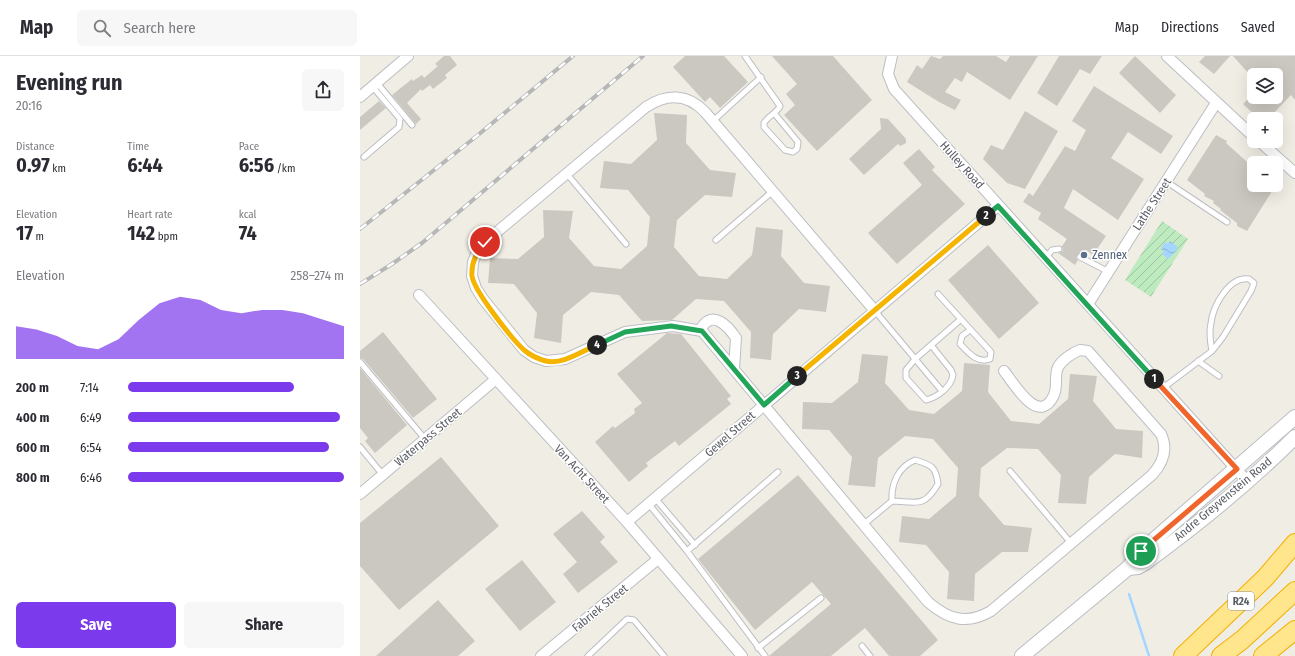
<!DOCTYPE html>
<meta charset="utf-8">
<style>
:root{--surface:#fff;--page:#f7f7f7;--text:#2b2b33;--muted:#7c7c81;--line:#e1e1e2;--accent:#7c3aed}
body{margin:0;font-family:"Fira Sans Condensed",sans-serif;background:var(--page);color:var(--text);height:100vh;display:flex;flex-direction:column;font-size:15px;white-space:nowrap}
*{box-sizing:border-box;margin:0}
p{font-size:13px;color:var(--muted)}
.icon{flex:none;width:22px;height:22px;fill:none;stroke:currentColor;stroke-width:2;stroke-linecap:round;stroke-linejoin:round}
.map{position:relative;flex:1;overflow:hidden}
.details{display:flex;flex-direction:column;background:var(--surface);width:360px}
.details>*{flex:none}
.controls{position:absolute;left:887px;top:12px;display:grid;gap:8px}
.controls a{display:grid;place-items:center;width:36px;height:36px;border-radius:6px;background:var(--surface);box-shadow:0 4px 16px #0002;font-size:20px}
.pin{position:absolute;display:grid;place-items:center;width:34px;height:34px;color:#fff;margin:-17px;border:2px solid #fff;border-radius:50%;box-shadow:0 1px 4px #0007}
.km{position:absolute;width:20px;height:20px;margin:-10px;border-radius:50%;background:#222;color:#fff;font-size:11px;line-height:20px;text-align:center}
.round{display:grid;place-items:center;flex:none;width:42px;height:42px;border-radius:6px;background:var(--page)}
.head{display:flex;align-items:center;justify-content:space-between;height:68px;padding:0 16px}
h1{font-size:22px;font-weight:700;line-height:30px}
.stats{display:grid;grid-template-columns:repeat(3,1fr);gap:6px;height:68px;padding:4px 16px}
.stats div{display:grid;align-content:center}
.stats b{font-size:20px;font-weight:700}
.stats small{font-size:11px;font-weight:400}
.stats p{font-size:11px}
.chart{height:112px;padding:8px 16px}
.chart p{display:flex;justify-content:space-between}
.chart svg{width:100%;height:72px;margin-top:4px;fill:var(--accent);opacity:.7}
.action{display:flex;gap:8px;margin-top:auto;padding:8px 16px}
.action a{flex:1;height:46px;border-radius:6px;background:var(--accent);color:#fff;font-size:16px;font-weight:700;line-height:46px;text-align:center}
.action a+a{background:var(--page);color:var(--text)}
ul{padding:0 16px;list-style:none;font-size:13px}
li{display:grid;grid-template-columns:64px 48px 1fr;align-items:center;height:30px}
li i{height:10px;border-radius:5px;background:var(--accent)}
header{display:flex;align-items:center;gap:24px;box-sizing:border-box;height:56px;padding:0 20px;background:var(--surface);border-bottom:1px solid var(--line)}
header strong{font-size:19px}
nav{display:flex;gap:22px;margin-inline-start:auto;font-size:14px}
.search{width:280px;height:36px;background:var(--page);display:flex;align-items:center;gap:10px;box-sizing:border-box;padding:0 14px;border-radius:6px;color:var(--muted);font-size:15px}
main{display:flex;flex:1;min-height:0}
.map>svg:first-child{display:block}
.garden{fill:url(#garden-furrows)}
.water{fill:url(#water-waves)}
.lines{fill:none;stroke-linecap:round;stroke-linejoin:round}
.stream{stroke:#a5d6ff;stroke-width:2.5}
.building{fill:#cbc8c1}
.service-casing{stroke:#bcbec4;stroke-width:7}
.minor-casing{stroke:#bcbec4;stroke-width:12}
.secondary-casing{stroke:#babdc4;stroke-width:16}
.motorway-casing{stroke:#f4ae00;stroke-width:20}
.service{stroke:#fff;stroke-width:5}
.minor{stroke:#fff;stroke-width:10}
.secondary{stroke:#fff;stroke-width:14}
.motorway{stroke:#ffe58c;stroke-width:18}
.rail-casing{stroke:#b6b7b7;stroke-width:4}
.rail{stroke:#fff;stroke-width:2.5;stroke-dasharray:8;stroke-linecap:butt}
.split-1-casing{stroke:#fff;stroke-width:8}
.split-2-casing{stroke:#fff;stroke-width:8}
.split-3-casing{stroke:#fff;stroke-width:8}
.split-4-casing{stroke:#fff;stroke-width:8}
.split-5-casing{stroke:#fff;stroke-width:8}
.split-1{stroke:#f0652b;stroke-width:5}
.split-2{stroke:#22a559;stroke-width:5}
.split-3{stroke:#f5b400;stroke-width:5}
.split-4{stroke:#22a559;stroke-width:5}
.split-5{stroke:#f5b400;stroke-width:5}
.service-dot{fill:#5c6f8a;stroke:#fff;stroke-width:1.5}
.labels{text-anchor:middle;stroke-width:3;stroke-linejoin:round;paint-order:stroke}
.shield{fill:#fff;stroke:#8d9094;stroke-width:1}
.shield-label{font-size:11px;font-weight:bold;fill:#5c6066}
.street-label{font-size:12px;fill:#5c6066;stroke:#fff}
.service-label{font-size:12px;fill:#4e5e75;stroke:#fff;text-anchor:start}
</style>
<header>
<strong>Map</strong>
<div class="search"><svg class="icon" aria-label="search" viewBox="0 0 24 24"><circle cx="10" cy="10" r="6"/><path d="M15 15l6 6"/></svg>Search here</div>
<nav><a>Map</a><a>Directions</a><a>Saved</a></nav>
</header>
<main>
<section class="details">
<div class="head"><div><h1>Evening run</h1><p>20:16</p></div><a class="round"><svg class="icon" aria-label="share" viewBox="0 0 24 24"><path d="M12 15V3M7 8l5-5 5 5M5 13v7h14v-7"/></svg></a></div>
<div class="stats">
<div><p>Distance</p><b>0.97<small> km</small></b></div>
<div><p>Time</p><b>6:44</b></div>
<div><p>Pace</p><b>6:56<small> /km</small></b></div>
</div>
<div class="stats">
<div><p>Elevation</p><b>17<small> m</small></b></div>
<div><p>Heart rate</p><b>142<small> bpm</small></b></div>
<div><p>kcal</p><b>74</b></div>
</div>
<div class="chart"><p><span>Elevation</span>258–274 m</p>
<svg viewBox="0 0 160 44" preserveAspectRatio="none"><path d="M0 44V24L10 26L20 30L30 36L40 38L50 32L60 20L70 10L80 6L90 8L100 14L110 16L120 14L130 14L140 16L150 20L160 24V44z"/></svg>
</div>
<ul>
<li><b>200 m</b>7:14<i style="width:77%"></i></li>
<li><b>400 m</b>6:49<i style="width:98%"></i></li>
<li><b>600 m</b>6:54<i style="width:93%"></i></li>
<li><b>800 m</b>6:46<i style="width:100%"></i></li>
</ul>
<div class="action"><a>Save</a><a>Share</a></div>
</section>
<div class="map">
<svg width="935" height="600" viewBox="0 0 935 600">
<defs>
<pattern id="garden-furrows" width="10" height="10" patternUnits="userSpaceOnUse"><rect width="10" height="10" fill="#beeac0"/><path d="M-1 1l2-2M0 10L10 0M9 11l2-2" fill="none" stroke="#9ec1a0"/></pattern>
<pattern id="water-waves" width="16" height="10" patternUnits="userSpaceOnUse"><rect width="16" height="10" fill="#a5d6ff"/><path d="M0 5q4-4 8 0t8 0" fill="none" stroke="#8ab1d2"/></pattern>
</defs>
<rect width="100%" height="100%" fill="#f0eee4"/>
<path class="garden" d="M 802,165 L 828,183 L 791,241 L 765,224 Z"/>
<path class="water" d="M 810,185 L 817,190 L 817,194 L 808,203 L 802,198 L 804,195 L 801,193 L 805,186 L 808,188 Z"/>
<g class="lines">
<path class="stream" d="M 769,538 L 789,600"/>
</g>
<g class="building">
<path d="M 84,0 L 90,0 L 97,9 L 85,19 L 87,22 L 73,33 L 70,29 L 62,35 L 61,33 L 47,47 L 61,63 L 56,68 L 32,39 L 52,23 L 53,25 L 62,19 L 64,22 L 78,10 L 75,8 Z"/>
<path d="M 325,0 L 364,0 L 388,26 L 360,52 L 350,41 L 345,46 L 313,11 Z"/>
<path d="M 412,0 L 473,0 L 512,44 L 457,95 L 424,59 L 435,49 L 426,38 L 437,28 Z"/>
<path d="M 571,0 L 580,3 L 583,0 L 636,0 L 646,6 L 650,0 L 678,0 L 650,44 L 607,16 L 602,26 L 595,22 L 585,36 L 601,44 L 595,54 L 579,46 L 547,26 L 557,9 L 562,13 Z"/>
<path d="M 699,0 L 742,0 L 730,18 L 720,13 L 697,50 L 677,37 Z"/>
<path d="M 775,0 L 816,39 L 800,57 L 759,17 Z"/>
<path d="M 845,0 L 870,0 L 854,18 L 839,6 Z"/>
<path d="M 873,0 L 935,0 L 935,44 L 931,39 L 908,63 L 899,63 L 883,48 L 890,41 L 916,41 L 916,19 L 890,19 Z"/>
<path d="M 734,30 L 813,80 L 801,98 L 768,76 L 751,102 L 784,123 L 758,164 L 713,133 L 704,152 L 746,180 L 733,199 L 726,194 L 723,198 L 718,198 L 716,202 L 718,204 L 715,209 L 698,197 L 703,195 L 702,190 L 707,183 L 678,163 L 681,157 L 663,146 L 669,137 L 673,140 L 705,90 L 715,95 L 726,74 L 712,65 Z"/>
<path d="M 19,45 L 26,52 L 0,74 L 0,61 Z"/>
<path d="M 665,55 L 698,75 L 665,133 L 647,127 L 623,103 L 631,89 L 643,94 Z"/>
<path d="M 294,57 L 327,59 L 326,87 L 350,114 L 376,117 L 372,141 L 345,139 L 317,164 L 314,191 L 339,220 L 367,223 L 392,199 L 396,171 L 423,174 L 421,200 L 444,227 L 470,230 L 466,256 L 439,253 L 413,278 L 411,304 L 390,302 L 391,276 L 364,245 L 336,243 L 312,264 L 282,265 L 259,239 L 231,236 L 203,259 L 201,287 L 174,282 L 177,257 L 154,228 L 128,227 L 130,202 L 158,203 L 184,181 L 183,154 L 213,155 L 209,182 L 234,210 L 261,213 L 287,190 L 290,161 L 268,134 L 240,132 L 244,105 L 271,108 L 297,84 Z"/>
<path d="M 520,62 L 528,63 L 546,83 L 546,87 L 540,90 L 538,88 L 504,119 L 489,103 L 521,73 Z"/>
<path d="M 856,79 L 867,85 L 866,87 L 894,112 L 894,129 L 916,129 L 887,175 L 877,170 L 877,167 L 860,154 L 861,153 L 853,147 L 854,145 L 844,140 L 845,138 L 827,124 Z"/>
<path d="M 559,93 L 575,111 L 572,114 L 605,148 L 537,208 L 508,177 L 562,129 L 543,107 Z"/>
<path d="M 628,189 L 679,247 L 639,283 L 588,224 Z"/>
<path d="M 23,276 L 77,343 L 53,362 L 3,303 L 0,302 L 0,295 Z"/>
<path d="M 307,277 L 321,278 L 371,340 L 367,343 L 371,348 L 319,390 L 315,385 L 286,407 L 288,410 L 269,426 L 235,386 L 253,370 L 255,372 L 275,357 L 274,353 L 282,347 L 257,318 Z"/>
<path d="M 502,298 L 528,300 L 525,327 L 549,354 L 574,358 L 602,335 L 604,307 L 630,309 L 628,336 L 651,365 L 679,368 L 708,343 L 710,318 L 737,320 L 733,345 L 756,373 L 783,375 L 782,402 L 755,398 L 729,421 L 726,448 L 698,447 L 701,419 L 678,393 L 647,392 L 621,412 L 619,440 L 644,469 L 672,472 L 668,496 L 642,496 L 615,518 L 614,545 L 587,543 L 589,516 L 566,489 L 539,486 L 542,460 L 569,463 L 596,440 L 598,412 L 573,383 L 545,380 L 518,402 L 515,431 L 488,429 L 492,401 L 469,374 L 442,373 L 443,346 L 472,347 L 498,326 Z"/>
<path d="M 0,312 L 47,369 L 15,397 L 5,385 L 8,382 L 0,372 Z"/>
<path d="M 81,401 L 139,470 L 39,554 L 0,510 L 0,467 Z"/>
<path d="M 438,419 L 578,584 L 560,600 L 529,600 L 505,572 L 471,600 L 409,600 L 471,548 L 452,526 L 395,574 L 338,503 Z"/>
<path d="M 222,455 L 245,481 L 240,486 L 258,506 L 218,537 L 203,518 L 217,506 L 193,478 Z"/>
<path d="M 162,504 L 196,546 L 160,575 L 125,533 Z"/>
<path d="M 78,544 L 115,585 L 98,600 L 16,600 Z"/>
</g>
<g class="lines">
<defs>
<g id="service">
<path d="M 385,0 L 420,50 C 417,57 408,60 404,67 L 404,71 L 425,94 L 433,96 L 437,93 L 438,86 L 414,57"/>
<path d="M 17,27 L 52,69"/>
<path d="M 353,65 L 401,21"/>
<path d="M 4,101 L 39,71 L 40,63 L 12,30"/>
<path d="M 207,118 L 266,188"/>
<path d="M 807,126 L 867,166"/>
<path d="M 356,184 L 413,135"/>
<path d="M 720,201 L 749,216"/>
<path d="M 685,202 L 692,194 L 699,193"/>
<path d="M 578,238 L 631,296 L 630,303 C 617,308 608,296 600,288 L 602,280 L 610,274"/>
<path d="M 515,255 L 582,335"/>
<path d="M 571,289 L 591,314 L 593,319 C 591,331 578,341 566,344 L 546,322 L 546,314 L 555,303 L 600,264"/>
<path d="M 838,305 L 859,320"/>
<path d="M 0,306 L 65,383"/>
<path d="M 803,332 L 852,295 C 850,285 849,276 851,267 C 853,250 869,220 889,223 L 894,227 L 891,235 L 863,281 L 852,295"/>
<path d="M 0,391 L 23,419"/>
<path d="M 650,415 L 711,487"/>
<path d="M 295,442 L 335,489"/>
<path d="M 288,447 L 327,495 L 405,600"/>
<path d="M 503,469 L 532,445 C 557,446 564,452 578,428 C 576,411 572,409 555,404 C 538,411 531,428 532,445"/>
<path d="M 327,495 L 418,416"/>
<path d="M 502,590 L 510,600"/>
<path d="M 398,592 L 461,542"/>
<path d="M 228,600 L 267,563 L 274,564 L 304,600"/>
</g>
<g id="minor">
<path d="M 532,0 L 528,18 L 534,33 L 887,425"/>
<path d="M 807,0 L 894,81"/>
<path d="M 0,41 L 48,0"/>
<path d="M 899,85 L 935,117"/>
<path d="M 59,239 L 267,466 L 382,600"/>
<path d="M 728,248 L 856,47"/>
<path d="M 342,275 L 313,270 L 265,276 L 205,303 L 186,305 L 174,301 L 164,294 L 123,243 L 116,232 L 112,220 L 113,206 L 117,196 L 125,186 L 286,51 C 307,37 328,38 345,56 L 515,255"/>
<path d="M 374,313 L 376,282 C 368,270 353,254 342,271 L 342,275 L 568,546 C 589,564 607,569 631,555 L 792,419 C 803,407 808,393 801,378 L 728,295 L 720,294 C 712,297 702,304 698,311 C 694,320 698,330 694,339 C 679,371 655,329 644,315"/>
<path d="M 0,438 L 136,323"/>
<path d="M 267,466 L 638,150"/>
<path d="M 181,600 L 298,503"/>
</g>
<g id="secondary">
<path d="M 768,512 L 778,511 L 785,507 C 837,469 889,427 935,381"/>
<path d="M 662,600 L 768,512 L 781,495 L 935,361"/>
</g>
<g id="motorway">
<path d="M 823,600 L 905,522 L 935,487"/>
<path d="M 861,600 L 882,584 L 935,535"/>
<path d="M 903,600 L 935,574"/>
</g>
</defs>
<use href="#service" class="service-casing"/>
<use href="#minor" class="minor-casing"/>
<use href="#secondary" class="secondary-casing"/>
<use href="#motorway" class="motorway-casing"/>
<use href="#service" class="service"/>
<use href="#minor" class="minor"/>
<use href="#secondary" class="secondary"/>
<use href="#motorway" class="motorway"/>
<defs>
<g id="rail">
<path d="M 0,173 L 118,79 L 213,0"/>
<path d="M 0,228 L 32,208 L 62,187 L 283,0"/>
</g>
</defs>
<use href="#rail" class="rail-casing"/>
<use href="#rail" class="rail"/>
</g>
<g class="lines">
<defs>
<path id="split-1" d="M 781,495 L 877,413 L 794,323"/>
<path id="split-2" d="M 626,160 L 638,150 L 794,323"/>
<path id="split-3" d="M 437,320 L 626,160"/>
<path id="split-4" d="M 237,289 L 265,276 L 311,270 L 342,275 L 404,349 L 437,320"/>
<path id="split-5" d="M 125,186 C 117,196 111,206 112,220 C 114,235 152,283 164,294 C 170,299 178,303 186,305 C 203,309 222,295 237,289"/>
</defs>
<use href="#split-1" class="split-1-casing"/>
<use href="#split-2" class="split-2-casing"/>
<use href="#split-3" class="split-3-casing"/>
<use href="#split-4" class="split-4-casing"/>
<use href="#split-5" class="split-5-casing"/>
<use href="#split-1" class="split-1"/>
<use href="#split-2" class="split-2"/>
<use href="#split-3" class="split-3"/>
<use href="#split-4" class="split-4"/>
<use href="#split-5" class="split-5"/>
</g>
<circle class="service-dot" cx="724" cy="199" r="4"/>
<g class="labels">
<rect class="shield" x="868" y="536" width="26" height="18" rx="3"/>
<g class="shield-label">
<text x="881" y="549">R24</text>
</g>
<g class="street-label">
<text transform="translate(602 109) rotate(48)" y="4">Hulley Road</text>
<text transform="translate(792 148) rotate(-57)" y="4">Lathe Street</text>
<text transform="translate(370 378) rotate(-41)" y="4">Gewel Street</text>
<text transform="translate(68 381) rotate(-40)" y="4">Waterpass Street</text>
<text transform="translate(222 418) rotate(47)" y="4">Van Acht Street</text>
<text transform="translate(863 443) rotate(-40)" y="4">Andre Greyvenstein Road</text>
<text transform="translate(240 552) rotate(-39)" y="4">Fabriek Street</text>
</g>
<g class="service-label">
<text x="732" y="203">Zennex</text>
</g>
</g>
</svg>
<div class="controls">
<a><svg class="icon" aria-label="layers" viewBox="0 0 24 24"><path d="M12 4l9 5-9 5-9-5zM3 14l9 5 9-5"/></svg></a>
<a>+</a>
<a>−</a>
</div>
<div class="pin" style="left:781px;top:495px;background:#1e9e55"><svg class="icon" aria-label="arrive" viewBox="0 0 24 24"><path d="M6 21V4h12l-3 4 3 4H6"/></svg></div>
<div class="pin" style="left:125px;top:186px;background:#d93025"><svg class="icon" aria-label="check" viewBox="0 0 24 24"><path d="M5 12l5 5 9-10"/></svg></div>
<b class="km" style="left:794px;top:323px">1</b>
<b class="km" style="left:626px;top:160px">2</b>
<b class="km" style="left:437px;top:320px">3</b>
<b class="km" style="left:237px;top:289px">4</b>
</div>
</main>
